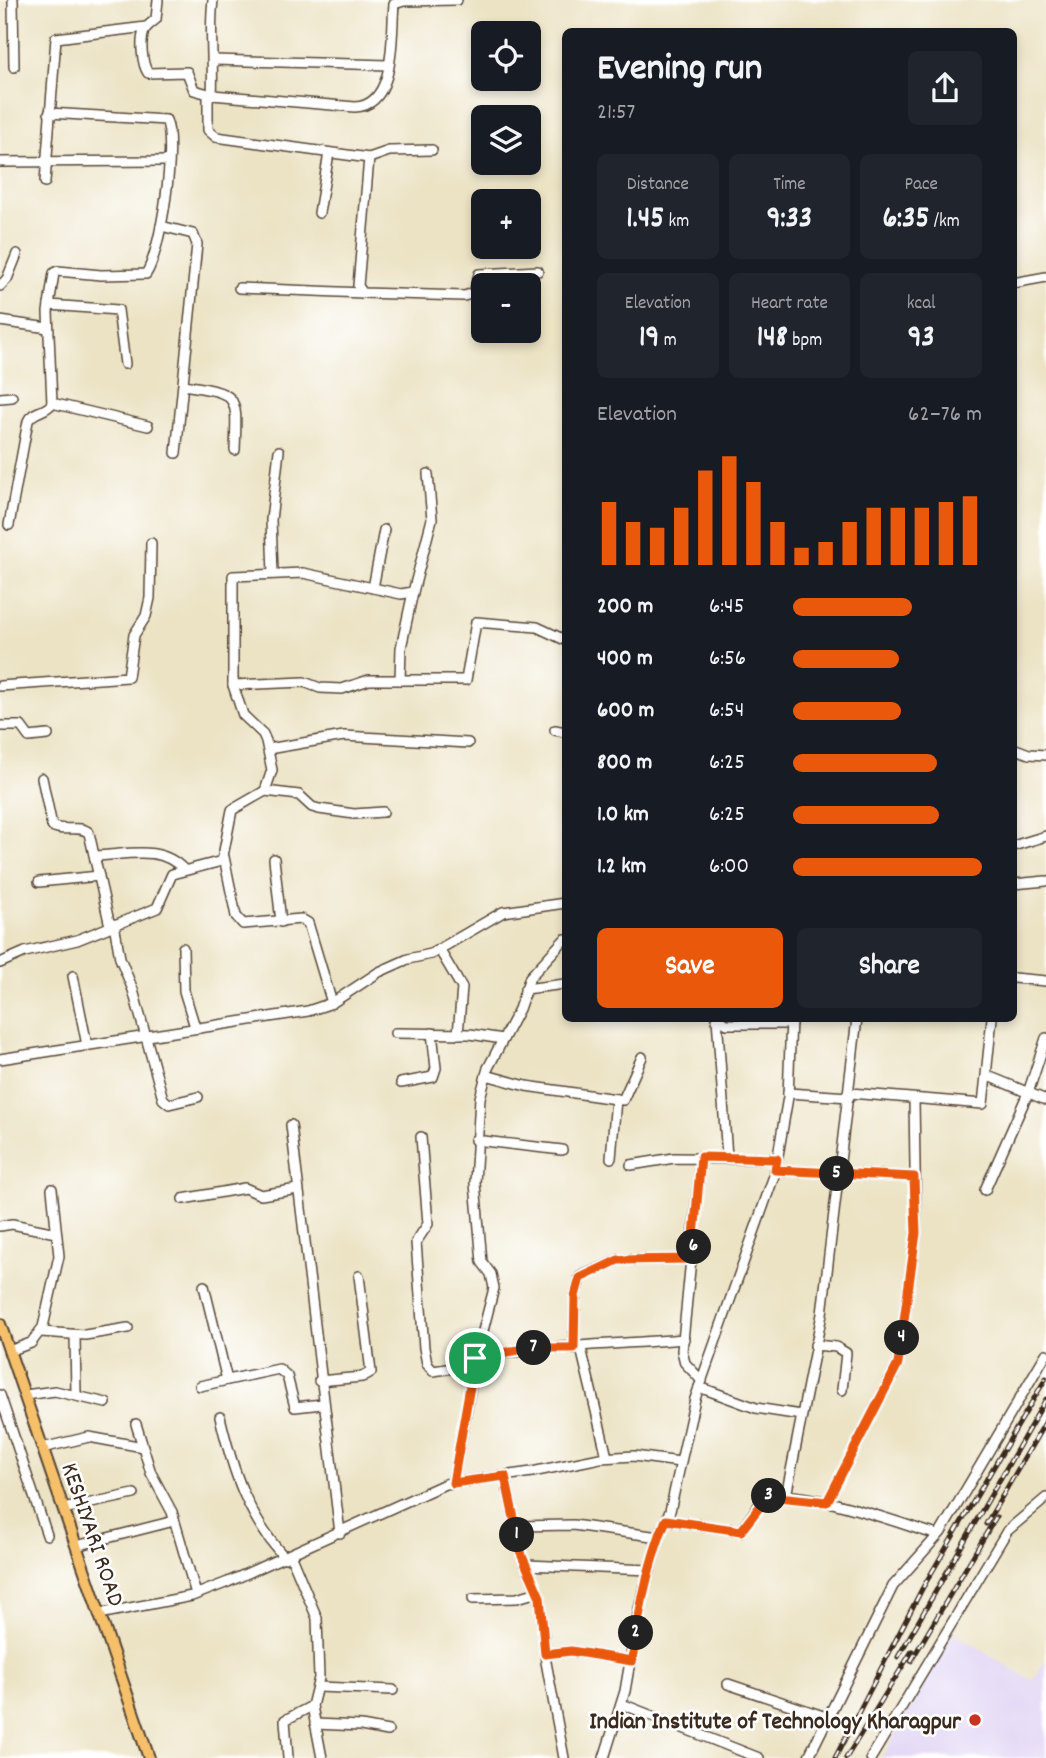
<!DOCTYPE html>
<meta charset="utf-8">
<style>
:root{--surface:#171b24;--page:#20242c;--text:#f1f3f6;--muted:#9ea1a6;--accent:#ea580c}
body{margin:0;font-family:Dekko,sans-serif;background:var(--page);color:var(--text);height:100vh;display:flex;flex-direction:column;font-size:26px;white-space:nowrap}
*{box-sizing:border-box;margin:0}
p{font-size:23px;color:var(--muted)}
.icon{flex:none;width:38px;height:38px;fill:none;stroke:currentColor;stroke-width:2;stroke-linecap:round;stroke-linejoin:round}
.map{position:relative;flex:1;overflow:hidden}
.sheet{position:absolute;left:562px;top:28px;width:455px;height:994px;display:flex;flex-direction:column;background:var(--surface);border-radius:10px;box-shadow:0 4px 10px #0003}
.sheet>*{flex:none}
.tools{position:absolute;left:471px;top:21px;display:grid;gap:14px}
.tools a{display:grid;place-items:center;width:70px;height:70px;border-radius:10px;background:var(--surface);box-shadow:0 4px 10px #0003;font-size:35px}
.pin{position:absolute;display:grid;place-items:center;width:60px;height:60px;color:#fff;margin:-30px;border:4px solid #fff;border-radius:50%;box-shadow:0 2px 7px #0007}
.km{position:absolute;width:35px;height:35px;margin:-18px;border-radius:50%;background:#222;color:#fff;font-size:19px;line-height:35px;text-align:center}
.round{display:grid;place-items:center;flex:none;width:74px;height:74px;border-radius:10px;background:var(--page)}
.summary{display:flex;align-items:center;justify-content:space-between;height:119px;padding:0 35px}
h1{font-size:38px;font-weight:700;line-height:52px}
.metrics{display:grid;grid-template-columns:repeat(3,1fr);gap:10px;height:119px;padding:7px 35px}
.metrics div{display:grid;align-content:center;border-radius:10px;background:var(--page);text-align:center}
.metrics b{font-size:30px;font-weight:700}
.metrics small{font-size:19px;font-weight:400}
.metrics p{font-size:19px}
.chart{height:196px;padding:14px 35px}
.chart p{display:flex;justify-content:space-between}
.chart svg{width:100%;height:126px;margin-top:7px;stroke:var(--accent);stroke-width:6}
.action{display:flex;gap:14px;margin-top:auto;padding:14px 35px}
.action a{flex:1;height:80px;border-radius:10px;background:var(--accent);color:#fff;font-size:28px;font-weight:700;line-height:80px;text-align:center}
.action a+a{background:var(--page);color:var(--text)}
ul{padding:0 35px;list-style:none;font-size:23px}
li{display:grid;grid-template-columns:112px 84px 1fr;align-items:center;height:52px}
li i{height:18px;border-radius:9px;background:var(--accent)}
.map>svg:first-child{display:block}
.built{fill:#e0d4f4}
.lines{fill:none;stroke-linecap:round;stroke-linejoin:round}
.minor-casing{stroke:#564637;stroke-width:12}
.major-casing{stroke:#564637;stroke-width:14}
.minor{stroke:#fff;stroke-width:9}
.major{stroke:#f6c06b;stroke-width:10}
.rail-casing{stroke:#3b2a1e;stroke-width:5}
.rail{stroke:#fff;stroke-width:2.5;stroke-dasharray:8;stroke-linecap:butt}
.route-casing{stroke:#fff;stroke-width:14}
.route{stroke:#ea580c;stroke-width:9}
.poi-dot{fill:#c8321e;stroke:#fff;stroke-width:2.5}
.labels{text-anchor:middle;stroke-width:5;stroke-linejoin:round;paint-order:stroke}
.street-label{font-size:24px;fill:#3b2a1e;stroke:#fff}
.poi-label{font-size:24px;font-weight:bold;fill:#3b2a1e;stroke:#fff;text-anchor:end}
</style>
<div class="map">
<svg width="1046" height="1758" viewBox="0 0 1046 1758">
<rect width="100%" height="100%" fill="#fff"/>
<filter id="ink" filterUnits="userSpaceOnUse"><feTurbulence type="fractalNoise" baseFrequency=".0143" numOctaves="2"/><feDisplacementMap in="SourceGraphic" scale="14" xChannelSelector="R" yChannelSelector="G"/><feConvolveMatrix kernelMatrix="1 2 1 2 8 2 1 2 1" color-interpolation-filters="sRGB"/></filter>
<filter id="wash" filterUnits="userSpaceOnUse"><feTurbulence type="fractalNoise" baseFrequency=".00686" numOctaves="4" result="noise"/><feDisplacementMap in="SourceGraphic" scale="28" xChannelSelector="R" yChannelSelector="G"/><feGaussianBlur stdDeviation="1.57" result="paint"/><feColorMatrix in="noise" values="0 0 0 0 0 0 0 0 0 0 0 0 0 0 0 0 0 1.4 0 .05"/><feComposite in="paint" operator="in"/></filter>
<g filter="url(#wash)">
<rect width="100%" height="100%" fill="#ece3c5"/>
<path class="built" d="M 952,1632 L 1033,1681 L 1046,1660 L 1046,1758 L 882,1758 Z"/>
</g>
<g filter="url(#ink)">
<g class="lines">
<defs>
<g id="minor">
<path d="M 13,0 L 14,67"/>
<path d="M 158,0 L 156,19 C 152,23 146,26 144,31 C 140,42 142,64 148,73 L 187,72 L 194,90 L 212,95 L 355,107 C 397,106 391,34 394,4 L 404,1 L 457,0"/>
<path d="M 214,60 L 388,65"/>
<path d="M 208,94 L 208,130 L 216,137 L 369,158 L 389,151 L 432,150"/>
<path d="M 212,95 C 214,62 209,32 213,0"/>
<path d="M 369,158 L 358,286 L 363,293 L 464,296 L 474,293 L 479,274 L 538,271"/>
<path d="M 0,162 L 168,161"/>
<path d="M 45,182 L 56,38 L 146,27"/>
<path d="M 319,213 L 329,153"/>
<path d="M 161,226 L 193,234 L 197,244 L 176,453"/>
<path d="M 1013,283 L 1046,277"/>
<path d="M 0,286 L 7,279 L 17,254"/>
<path d="M 239,288 L 363,293"/>
<path d="M 49,305 L 118,310 L 125,364"/>
<path d="M 0,321 L 48,328"/>
<path d="M 184,385 C 240,394 237,394 235,450"/>
<path d="M 0,398 L 12,397"/>
<path d="M 52,403 L 148,426"/>
<path d="M 9,525 L 28,421 C 33,410 46,413 52,403 L 48,312 L 54,273 L 58,271 L 101,275 L 146,274 C 161,252 177,144 166,120 L 49,113"/>
<path d="M 273,573 L 271,520 L 279,451"/>
<path d="M 373,588 L 384,530"/>
<path d="M 400,680 L 401,648 L 413,592"/>
<path d="M 233,685 L 304,682 L 320,688 L 342,689 L 369,680 L 466,680 L 476,622 L 537,627 L 565,640"/>
<path d="M 0,686 L 128,677 L 134,635 L 146,616 L 150,598 L 151,543"/>
<path d="M 0,726 L 21,726 L 29,737 L 48,735"/>
<path d="M 555,730 L 565,732"/>
<path d="M 1013,748 L 1029,754 L 1046,755"/>
<path d="M 268,749 L 344,736 L 468,743"/>
<path d="M 42,778 L 52,826 C 64,833 80,824 89,833 L 110,926"/>
<path d="M 265,791 L 299,795 L 312,807 L 319,809 L 354,814 L 383,812"/>
<path d="M 1013,846 L 1046,836"/>
<path d="M 95,856 C 127,855 161,844 184,870"/>
<path d="M 224,857 L 236,916 L 243,924 L 301,919 L 308,923 L 332,1003"/>
<path d="M 274,859 L 281,922"/>
<path d="M 39,882 L 99,876"/>
<path d="M 1013,884 L 1046,881"/>
<path d="M 114,924 L 120,958 L 133,990 L 163,1099 L 169,1104 L 198,1097"/>
<path d="M 183,948 L 184,991 L 195,1027"/>
<path d="M 439,949 L 462,988 L 458,1034"/>
<path d="M 0,963 L 25,952 L 77,940 L 157,908 L 172,874 L 222,861 L 232,810 L 265,791 L 272,770 L 266,741 L 263,734 L 243,715 L 233,685 L 233,576 L 303,573 L 401,594 L 413,592 L 432,519 L 428,474"/>
<path d="M 73,976 L 87,1045"/>
<path d="M 1013,978 L 1046,981"/>
<path d="M 525,989 L 565,984"/>
<path d="M 717,1018 L 727,1157"/>
<path d="M 717,1018 L 727,1024 L 791,1024"/>
<path d="M 395,1033 L 470,1034 L 503,1039"/>
<path d="M 0,1059 L 308,1011 L 332,1003 L 379,972 L 408,959 L 431,954 L 503,912 L 565,903"/>
<path d="M 486,1075 L 526,1086 L 623,1100 L 642,1057"/>
<path d="M 988,1076 L 1046,1100"/>
<path d="M 401,1083 L 433,1077 L 436,1068 L 432,1033"/>
<path d="M 788,1093 L 849,1097"/>
<path d="M 850,1093 L 983,1104 L 992,1018"/>
<path d="M 291,1125 L 340,1533"/>
<path d="M 421,1137 L 428,1224 L 416,1242 L 424,1348 L 427,1364 L 433,1371 L 474,1365"/>
<path d="M 475,1140 L 562,1150"/>
<path d="M 701,1157 L 682,1351 L 685,1363 L 702,1381"/>
<path d="M 611,1158 L 616,1099"/>
<path d="M 631,1165 L 674,1158 L 777,1159"/>
<path d="M 775,1170 L 914,1177"/>
<path d="M 985,1190 L 1028,1093 L 1046,1038"/>
<path d="M 183,1199 L 245,1188 L 261,1195 L 298,1189"/>
<path d="M 0,1226 L 12,1224 L 56,1233"/>
<path d="M 204,1286 L 227,1380"/>
<path d="M 41,1332 L 85,1335 L 128,1328"/>
<path d="M 75,1335 L 76,1395"/>
<path d="M 815,1345 L 836,1347 L 846,1353 L 842,1390"/>
<path d="M 574,1348 L 575,1296 L 580,1277 L 618,1260 L 692,1259"/>
<path d="M 581,1348 L 607,1457"/>
<path d="M 9,1351 L 31,1343 L 43,1327 L 59,1256 L 52,1189"/>
<path d="M 476,1358 C 544,1345 614,1345 684,1339"/>
<path d="M 319,1381 L 362,1377 L 371,1372 L 359,1276"/>
<path d="M 200,1386 L 279,1369 L 287,1376 L 295,1407 L 322,1404"/>
<path d="M 699,1387 L 756,1408 L 801,1415"/>
<path d="M 0,1395 L 47,1535"/>
<path d="M 25,1395 L 55,1391 L 106,1403"/>
<path d="M 220,1417 C 233,1471 247,1516 285,1558"/>
<path d="M 136,1424 L 151,1473 L 172,1512 L 196,1594"/>
<path d="M 42,1448 L 89,1437 L 143,1447"/>
<path d="M 505,1476 L 522,1556 L 540,1597 L 546,1662 L 564,1758"/>
<path d="M 453,1483 L 476,1358 L 494,1288 L 491,1274 L 482,1262 L 475,1183 L 480,1098 L 488,1068 L 519,1009 L 530,977 L 565,939"/>
<path d="M 786,1496 L 822,1314 L 857,1018"/>
<path d="M 827,1502 L 898,1364 L 916,1233 L 914,1099"/>
<path d="M 63,1509 L 134,1494"/>
<path d="M 666,1520 L 741,1531 L 764,1498 C 799,1485 900,1524 938,1535"/>
<path d="M 516,1526 L 573,1525 L 659,1537"/>
<path d="M 76,1546 L 174,1521"/>
<path d="M 291,1556 L 317,1618 L 319,1678 L 312,1706 L 322,1758"/>
<path d="M 526,1565 L 650,1570"/>
<path d="M 473,1599 L 517,1598 L 538,1592"/>
<path d="M 99,1614 L 192,1596 L 228,1582 L 445,1484 L 532,1472 L 600,1458 L 634,1456 L 680,1462"/>
<path d="M 545,1654 L 571,1651 L 632,1661"/>
<path d="M 728,1684 L 829,1718"/>
<path d="M 318,1687 L 393,1690"/>
<path d="M 622,1704 L 759,1758"/>
<path d="M 315,1724 L 361,1726 L 388,1731"/>
<path d="M 288,1758 L 285,1720 L 312,1706"/>
<path d="M 604,1758 L 625,1691 L 639,1609 L 658,1539 L 670,1511 L 695,1399 L 775,1173 L 788,1097 L 791,1018"/>
<path d="M 808,1758 L 893,1586 L 941,1532 L 1046,1354"/>
<path d="M 871,1758 L 1007,1531 L 1046,1498"/>
</g>
<path id="major" d="M 0,1324 L 149,1758"/>
</defs>
<use href="#minor" class="minor-casing"/>
<use href="#major" class="major-casing"/>
<use href="#minor" class="minor"/>
<use href="#major" class="major"/>
<defs>
<g id="rail">
<path d="M 986,1524 L 1046,1421"/>
<path d="M 898,1657 L 1046,1399"/>
<path d="M 911,1661 L 996,1517"/>
<path d="M 835,1758 L 922,1589 L 1046,1378"/>
<path d="M 846,1758 L 912,1651"/>
</g>
</defs>
<use href="#rail" class="rail-casing"/>
<use href="#rail" class="rail"/>
</g>
</g>
<g class="lines" filter="url(#ink)">
<defs>
<path id="route" d="M 701,1157 L 777,1159 L 775,1170 L 914,1177 L 916,1233 L 898,1364 L 827,1502 L 768,1496 L 741,1531 L 666,1520 C 647,1565 639,1613 632,1661 L 571,1651 L 545,1654 L 540,1597 L 522,1556 L 505,1476 L 453,1483 L 475,1358 L 529,1348 L 574,1348 L 575,1296 L 580,1278 L 618,1260 L 692,1259 Z"/>
</defs>
<use href="#route" class="route-casing"/>
<use href="#route" class="route"/>
</g>
<circle class="poi-dot" cx="975" cy="1720" r="7"/>
<g class="labels">
<g class="street-label">
<text transform="translate(94 1534) rotate(71)" y="8">KESHIYARI ROAD</text>
</g>
<g class="poi-label">
<text x="961" y="1728">Indian Institute of Technology Kharagpur</text>
</g>
</g>
</svg>
<div class="tools">
<a><svg class="icon" aria-label="locate" viewBox="0 0 24 24"><circle cx="12" cy="12" r="6"/><path d="M12 2v4M12 18v4M2 12h4M18 12h4"/></svg></a>
<a><svg class="icon" aria-label="layers" viewBox="0 0 24 24"><path d="M12 4l9 5-9 5-9-5zM3 14l9 5 9-5"/></svg></a>
<a>+</a>
<a>−</a>
</div>
<div class="pin" style="left:475px;top:1358px;background:#1e9e55"><svg class="icon" aria-label="arrive" viewBox="0 0 24 24"><path d="M6 21V4h12l-3 4 3 4H6"/></svg></div>
<b class="km" style="left:517px;top:1535px">1</b>
<b class="km" style="left:636px;top:1633px">2</b>
<b class="km" style="left:769px;top:1496px">3</b>
<b class="km" style="left:902px;top:1338px">4</b>
<b class="km" style="left:837px;top:1174px">5</b>
<b class="km" style="left:694px;top:1247px">6</b>
<b class="km" style="left:534px;top:1348px">7</b>
<section class="sheet">
<div class="summary"><div><h1>Evening run</h1><p>21:57</p></div><a class="round"><svg class="icon" aria-label="share" viewBox="0 0 24 24"><path d="M12 15V3M7 8l5-5 5 5M5 13v7h14v-7"/></svg></a></div>
<div class="metrics">
<div><p>Distance</p><b>1.45<small> km</small></b></div>
<div><p>Time</p><b>9:33</b></div>
<div><p>Pace</p><b>6:35<small> /km</small></b></div>
</div>
<div class="metrics">
<div><p>Elevation</p><b>19<small> m</small></b></div>
<div><p>Heart rate</p><b>148<small> bpm</small></b></div>
<div><p>kcal</p><b>93</b></div>
</div>
<div class="chart"><p><span>Elevation</span>62–76 m</p>
<svg viewBox="0 0 160 44" preserveAspectRatio="none"><path d="M5 44V22M15 44V29M25 44V31M35 44V24M45 44V11M55 44V6M65 44V15M75 44V29M85 44V38M95 44V36M105 44V29M115 44V24M125 44V24M135 44V24M145 44V22M155 44V20"/></svg>
</div>
<ul>
<li><b>200 m</b>6:45<i style="width:63%"></i></li>
<li><b>400 m</b>6:56<i style="width:56%"></i></li>
<li><b>600 m</b>6:54<i style="width:57%"></i></li>
<li><b>800 m</b>6:25<i style="width:76%"></i></li>
<li><b>1.0 km</b>6:25<i style="width:77%"></i></li>
<li><b>1.2 km</b>6:00<i style="width:100%"></i></li>
</ul>
<div class="action"><a>Save</a><a>Share</a></div>
</section>
</div>
